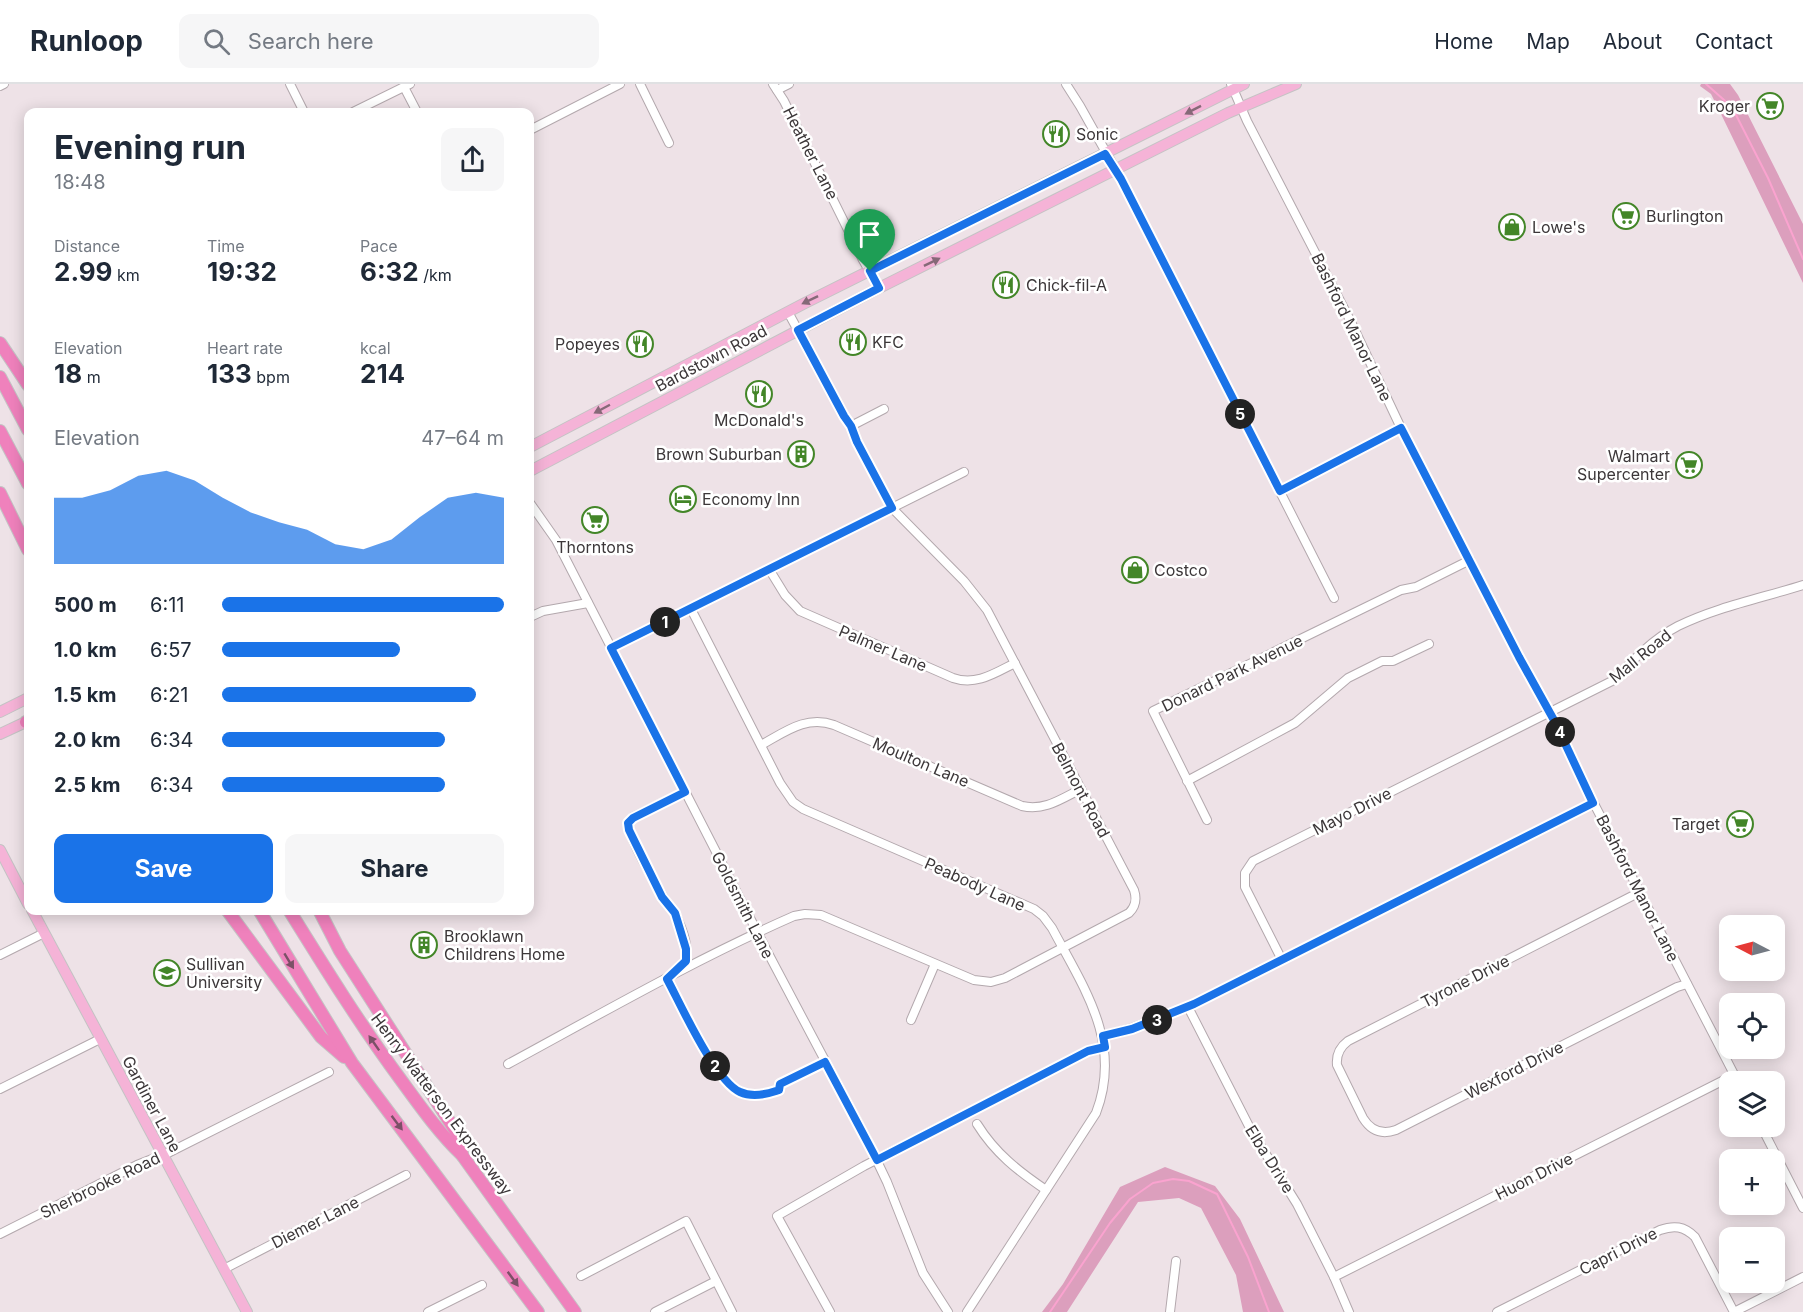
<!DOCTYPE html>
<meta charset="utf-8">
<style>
:root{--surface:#fff;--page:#f6f6f7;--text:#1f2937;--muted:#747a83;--line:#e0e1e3;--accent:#1a73e8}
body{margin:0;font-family:Inter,sans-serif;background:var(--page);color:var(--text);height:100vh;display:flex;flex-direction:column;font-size:22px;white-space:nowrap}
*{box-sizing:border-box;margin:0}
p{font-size:20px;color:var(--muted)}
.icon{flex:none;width:33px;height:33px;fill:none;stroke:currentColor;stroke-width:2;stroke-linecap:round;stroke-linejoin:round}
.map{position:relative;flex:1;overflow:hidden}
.drawer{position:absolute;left:24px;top:24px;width:510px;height:807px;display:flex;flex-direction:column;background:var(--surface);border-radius:12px;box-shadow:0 3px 15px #0003}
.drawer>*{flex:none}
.needle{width:39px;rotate:276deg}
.tools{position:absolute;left:1719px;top:831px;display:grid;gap:12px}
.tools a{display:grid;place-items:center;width:66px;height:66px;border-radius:12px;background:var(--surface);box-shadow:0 3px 15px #0003;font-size:30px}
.pin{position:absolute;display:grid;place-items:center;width:51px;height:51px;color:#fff;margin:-62px -26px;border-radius:50% 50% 50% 0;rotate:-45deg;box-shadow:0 0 6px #0007}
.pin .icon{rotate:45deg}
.km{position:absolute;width:30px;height:30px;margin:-15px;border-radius:50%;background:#222;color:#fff;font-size:16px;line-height:30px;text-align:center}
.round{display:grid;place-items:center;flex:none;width:63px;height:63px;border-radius:12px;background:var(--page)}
.overview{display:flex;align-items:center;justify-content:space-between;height:102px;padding:0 30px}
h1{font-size:33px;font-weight:700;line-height:45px}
.metrics{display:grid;grid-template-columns:repeat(3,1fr);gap:9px;height:102px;padding:6px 30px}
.metrics div{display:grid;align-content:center}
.metrics b{font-size:26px;font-weight:700}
.metrics small{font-size:16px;font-weight:400}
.metrics p{font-size:16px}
.chart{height:168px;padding:12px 30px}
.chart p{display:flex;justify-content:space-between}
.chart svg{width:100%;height:108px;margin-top:6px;fill:var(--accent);opacity:.7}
.primary-button{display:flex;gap:12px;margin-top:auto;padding:12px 30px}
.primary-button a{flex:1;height:69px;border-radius:12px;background:var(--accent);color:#fff;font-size:24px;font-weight:700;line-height:69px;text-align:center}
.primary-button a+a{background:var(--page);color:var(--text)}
ul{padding:0 30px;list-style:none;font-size:20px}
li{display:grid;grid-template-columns:96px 72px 1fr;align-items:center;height:45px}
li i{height:15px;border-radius:8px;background:var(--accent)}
header{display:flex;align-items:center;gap:36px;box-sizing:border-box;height:84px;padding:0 30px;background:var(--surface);border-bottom:2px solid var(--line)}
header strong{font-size:28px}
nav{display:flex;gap:33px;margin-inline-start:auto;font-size:21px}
.search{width:420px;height:54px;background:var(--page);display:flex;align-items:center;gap:15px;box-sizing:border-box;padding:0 21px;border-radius:12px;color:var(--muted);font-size:22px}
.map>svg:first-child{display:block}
.green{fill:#dc9fbd}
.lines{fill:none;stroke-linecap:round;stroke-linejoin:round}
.stream{stroke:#faa3cf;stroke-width:2}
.minor-casing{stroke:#b3a8ad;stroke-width:10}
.major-casing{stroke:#c4c3c4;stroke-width:12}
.highway-casing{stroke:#c4c3c4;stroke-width:14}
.minor{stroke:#fff;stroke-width:8}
.major{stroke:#f5b3d7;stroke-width:10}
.highway{stroke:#ef81bc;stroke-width:12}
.oneway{fill:#866978}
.oneway2{fill:#7b5167}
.route-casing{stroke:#fff;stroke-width:12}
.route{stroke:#1a73e8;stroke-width:8}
.labels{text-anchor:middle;stroke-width:5;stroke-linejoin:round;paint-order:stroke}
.poi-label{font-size:16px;fill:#3c3739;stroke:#fff;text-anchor:start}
.street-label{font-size:16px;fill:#3c3739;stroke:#fff}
</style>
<header>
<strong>Runloop</strong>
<div class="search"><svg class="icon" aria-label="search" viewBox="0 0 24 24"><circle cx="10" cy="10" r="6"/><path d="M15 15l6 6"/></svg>Search here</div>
<nav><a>Home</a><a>Map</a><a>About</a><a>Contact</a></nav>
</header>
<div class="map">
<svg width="1803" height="1228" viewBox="0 0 1803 1228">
<rect width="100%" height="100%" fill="#eee2e7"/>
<g class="green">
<path d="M 1701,0 L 1730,0 L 1738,11 L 1803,140 L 1803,199 L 1722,32 L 1711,10 L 1700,2 Z"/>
<path d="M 1165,1083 L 1215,1102 L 1240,1135 L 1284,1228 L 1243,1228 L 1236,1191 L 1201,1124 L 1179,1114 L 1138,1118 L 1067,1228 L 1042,1228 L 1063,1200 L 1120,1103 Z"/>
</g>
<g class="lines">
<g class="stream">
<path d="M 1706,0 L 1732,23 L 1768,94 L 1803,175"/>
<path d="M 1050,1228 L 1110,1139 L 1130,1115 L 1153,1099 L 1173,1095 L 1189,1097 L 1217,1110 L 1248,1173 L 1269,1228"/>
</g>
<defs>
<g id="minor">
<path d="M 290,0 L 304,28"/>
<path d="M 640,0 L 669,59"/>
<path d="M 773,0 L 784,17 L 863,176 L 879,204"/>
<path d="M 1066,0 L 1080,22 L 1121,95 L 1334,514"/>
<path d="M 1231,0 L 1247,37 L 1350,236 L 1401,344 L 1519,573 L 1555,638 L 1588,708 L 1738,998"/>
<path d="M 0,2 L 4,0"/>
<path d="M 404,3 L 417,28"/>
<path d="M 777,6 L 789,0"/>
<path d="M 353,28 L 410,0"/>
<path d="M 530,46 L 620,0"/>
<path d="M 851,342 L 884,325"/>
<path d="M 1280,407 L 1401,344"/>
<path d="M 530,419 L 556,456 L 768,869 L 866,1054 L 887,1098 L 923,1189 L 948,1228"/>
<path d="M 769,485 L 785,511 L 800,527 L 953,594 C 976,602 995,589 1015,579"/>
<path d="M 691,525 L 780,699 L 793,718 L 803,725 L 1034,825 L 1043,832 L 1052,844 C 1084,904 1123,959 1096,1029 L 967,1228"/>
<path d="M 530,533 L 543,527 L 588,519"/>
<path d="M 611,564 L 964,388"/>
<path d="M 761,661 C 785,648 806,631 834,641 L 1022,722 C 1045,727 1061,715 1081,705"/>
<path d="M 1187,697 L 1295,639 L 1348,594 L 1382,577 L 1393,577 L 1429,560"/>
<path d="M 1207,736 L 1153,627 L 1401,506 L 1416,503 L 1470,476"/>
<path d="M 1640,808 L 1348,957 C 1340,963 1336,971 1337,981 L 1363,1034 C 1371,1047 1382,1051 1396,1046 L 1677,903 L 1687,900"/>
<path d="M 0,871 L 44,849"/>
<path d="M 1282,876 L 1245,803 L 1245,789 L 1253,777 L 1614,596 C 1633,576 1653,555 1678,542 C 1717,523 1762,514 1803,501"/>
<path d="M 680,884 C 694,871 682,843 674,828 C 670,821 664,816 661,809 C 649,788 635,765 628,742 L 628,739 L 633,733 L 685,708"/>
<path d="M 670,892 L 667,895 C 682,923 711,988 735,1005 C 747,1014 766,1011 779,1006 L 780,1000 L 825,978"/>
<path d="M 1188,923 L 1252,1048 L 1297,1120 L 1334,1193 L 1349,1228"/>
<path d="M 911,936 L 935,880"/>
<path d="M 1103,952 L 1132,944 L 1194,920 L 1593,719"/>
<path d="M 508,980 C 602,929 696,875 794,832 L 805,830 L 821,831 L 974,896 L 991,898 L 1005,894 L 1129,829 C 1136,822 1137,815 1134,806 L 987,526 L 964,497 L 892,424 L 857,358 L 851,342 L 844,331 L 788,228"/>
<path d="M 0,1005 L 100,955"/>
<path d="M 977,1040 C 995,1069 1018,1087 1046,1106"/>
<path d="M 1761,1042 L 1803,1124"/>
<path d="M 0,1150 L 137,1081 L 170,1068 L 329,988"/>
<path d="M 224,1185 L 406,1091"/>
<path d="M 581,1192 L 686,1137 L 732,1228"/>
<path d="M 1334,1193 L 1734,991"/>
<path d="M 428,1228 L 482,1201"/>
<path d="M 655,1228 L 716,1197"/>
<path d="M 830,1228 L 777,1132 L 864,1082 L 1088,967 L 1105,963"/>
<path d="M 1170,1228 L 1176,1177"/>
<path d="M 1497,1228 L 1660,1146 C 1674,1141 1684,1142 1695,1153 L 1734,1228"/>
<path d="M 1734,1228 L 1803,1193"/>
</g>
<g id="major">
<path d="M 530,363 L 805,219 L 1244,0"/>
<path d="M 530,387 L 879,204 L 1228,29 L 1296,0"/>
<path d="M 0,628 L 28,614"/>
<path d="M 0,650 L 28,637"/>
<path d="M 0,766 L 28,820"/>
<path d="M 32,826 L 247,1228"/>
</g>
<g id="highway">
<path d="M 0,259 L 28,301"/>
<path d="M 0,293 L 28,346"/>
<path d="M 0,347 L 28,400"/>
<path d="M 0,409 L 28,466"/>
<path d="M 26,638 L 28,639"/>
<path d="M 227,826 L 321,953 L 344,973"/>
<path d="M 259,826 L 352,979 L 538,1228"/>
<path d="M 289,826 C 325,884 361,942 401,996 C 420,1022 439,1049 462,1071 L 575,1228"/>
<path d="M 319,826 L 340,867 L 460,1054 L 462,1071"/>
</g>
</defs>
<use href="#minor" class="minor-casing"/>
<use href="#major" class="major-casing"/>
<use href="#highway" class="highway-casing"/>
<use href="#minor" class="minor"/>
<use href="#major" class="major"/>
<use href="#highway" class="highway"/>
</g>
<defs><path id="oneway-solid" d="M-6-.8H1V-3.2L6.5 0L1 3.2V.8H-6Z" transform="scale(1.5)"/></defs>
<g class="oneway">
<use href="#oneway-solid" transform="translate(1193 26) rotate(153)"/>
<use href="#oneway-solid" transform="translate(932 178) rotate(-26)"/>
<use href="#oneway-solid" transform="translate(810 216) rotate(154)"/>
<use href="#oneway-solid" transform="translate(602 325) rotate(152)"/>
</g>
<g class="oneway2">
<use href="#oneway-solid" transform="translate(289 877) rotate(59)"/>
<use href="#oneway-solid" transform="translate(374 959) rotate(-125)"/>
<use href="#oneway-solid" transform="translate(397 1039) rotate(53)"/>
<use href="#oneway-solid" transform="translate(513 1195) rotate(54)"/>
</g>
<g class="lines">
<defs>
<path id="route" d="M 1105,70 L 1121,95 L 1280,407 L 1401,344 L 1519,573 L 1555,638 L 1593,719 L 1194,920 L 1132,945 L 1103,952 L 1105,963 L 1088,967 L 877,1076 L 825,978 L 780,1000 L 779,1006 L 776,1007 C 764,1011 751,1013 740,1008 C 715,997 681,921 667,895 L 686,877 L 686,865 L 675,829 L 662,813 L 629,746 L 628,739 L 633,734 L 685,708 L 611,564 L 892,424 L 857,358 L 851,342 L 844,332 L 798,246 L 879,204 L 870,187 Z"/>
</defs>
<use href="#route" class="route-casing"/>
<use href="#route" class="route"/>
</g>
<defs>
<symbol id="supermarket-ring" viewBox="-11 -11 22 22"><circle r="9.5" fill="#fff" stroke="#438628" stroke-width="1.5"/><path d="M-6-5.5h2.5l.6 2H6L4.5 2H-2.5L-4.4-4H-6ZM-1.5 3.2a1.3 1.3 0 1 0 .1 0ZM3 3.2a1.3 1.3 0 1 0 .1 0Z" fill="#438628"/></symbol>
<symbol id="restaurant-ring" viewBox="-11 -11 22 22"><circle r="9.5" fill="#fff" stroke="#438628" stroke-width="1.5"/><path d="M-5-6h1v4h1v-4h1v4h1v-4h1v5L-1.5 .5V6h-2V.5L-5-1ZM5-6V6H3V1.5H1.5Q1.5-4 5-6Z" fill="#438628"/></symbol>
<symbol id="shop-ring" viewBox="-11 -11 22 22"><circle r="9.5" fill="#fff" stroke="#438628" stroke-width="1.5"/><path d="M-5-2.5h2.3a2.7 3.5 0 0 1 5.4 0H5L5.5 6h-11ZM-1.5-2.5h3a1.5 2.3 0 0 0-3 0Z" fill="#438628"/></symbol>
<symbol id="building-ring" viewBox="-11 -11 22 22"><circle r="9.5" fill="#fff" stroke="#438628" stroke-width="1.5"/><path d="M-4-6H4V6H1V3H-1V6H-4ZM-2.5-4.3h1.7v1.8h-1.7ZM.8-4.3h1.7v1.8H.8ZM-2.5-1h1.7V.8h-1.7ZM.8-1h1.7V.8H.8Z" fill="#438628"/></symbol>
<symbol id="hotel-ring" viewBox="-11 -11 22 22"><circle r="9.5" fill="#fff" stroke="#438628" stroke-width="1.5"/><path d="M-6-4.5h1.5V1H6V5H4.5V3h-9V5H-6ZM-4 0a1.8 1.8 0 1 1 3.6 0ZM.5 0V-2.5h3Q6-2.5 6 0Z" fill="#438628"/></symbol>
<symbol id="university-ring" viewBox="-11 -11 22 22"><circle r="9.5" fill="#fff" stroke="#438628" stroke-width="1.5"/><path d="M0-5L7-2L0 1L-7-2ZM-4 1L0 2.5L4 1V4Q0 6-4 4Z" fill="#438628"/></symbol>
</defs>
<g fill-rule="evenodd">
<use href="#supermarket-ring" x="1755" y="7" width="30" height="30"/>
<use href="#restaurant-ring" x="1041" y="35" width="30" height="30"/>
<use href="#supermarket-ring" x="1611" y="117" width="30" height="30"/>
<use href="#shop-ring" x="1497" y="128" width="30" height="30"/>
<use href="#restaurant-ring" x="991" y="186" width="30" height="30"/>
<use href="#restaurant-ring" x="838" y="243" width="30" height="30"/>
<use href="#restaurant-ring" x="625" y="245" width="30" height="30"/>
<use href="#restaurant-ring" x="744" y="295" width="30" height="30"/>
<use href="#building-ring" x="786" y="355" width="30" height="30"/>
<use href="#supermarket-ring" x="1674" y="366" width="30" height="30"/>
<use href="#hotel-ring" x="668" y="400" width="30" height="30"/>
<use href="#supermarket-ring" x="580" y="421" width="30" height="30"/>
<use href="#shop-ring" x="1120" y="471" width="30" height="30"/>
<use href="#supermarket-ring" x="1725" y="725" width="30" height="30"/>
<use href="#building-ring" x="409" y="846" width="30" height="30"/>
<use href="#university-ring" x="152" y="874" width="30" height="30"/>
</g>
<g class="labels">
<g class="poi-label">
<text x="1750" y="28" text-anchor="end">Kroger</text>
<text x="1076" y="56">Sonic</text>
<text x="1646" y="138">Burlington</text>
<text x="1532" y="149">Lowe's</text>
<text x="1026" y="207">Chick-fil-A</text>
<text x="872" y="264">KFC</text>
<text x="620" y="266" text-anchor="end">Popeyes</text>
<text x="759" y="342" text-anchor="middle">McDonald's</text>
<text x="782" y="376" text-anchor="end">Brown Suburban</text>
<text x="1670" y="378" text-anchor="end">Walmart<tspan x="1670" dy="18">Supercenter</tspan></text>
<text x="702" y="421">Economy Inn</text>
<text x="595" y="469" text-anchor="middle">Thorntons</text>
<text x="1154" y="492">Costco</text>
<text x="1720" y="746" text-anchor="end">Target</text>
<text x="444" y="858">Brooklawn<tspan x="444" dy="18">Childrens Home</tspan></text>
<text x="186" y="886">Sullivan<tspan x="186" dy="18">University</tspan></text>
</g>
<g class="street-label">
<text transform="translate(811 69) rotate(63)" y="6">Heather Lane</text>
<text transform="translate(1352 243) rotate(64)" y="6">Bashford Manor Lane</text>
<text transform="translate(711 274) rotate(-28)" y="6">Bardstown Road</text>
<text transform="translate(883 564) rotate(23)" y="6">Palmer Lane</text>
<text transform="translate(1640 572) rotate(-39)" y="6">Mall Road</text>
<text transform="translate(1232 589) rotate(-26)" y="6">Donard Park Avenue</text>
<text transform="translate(921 678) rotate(23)" y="6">Moulton Lane</text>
<text transform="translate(1081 706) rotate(62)" y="6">Belmont Road</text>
<text transform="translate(1352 727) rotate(-27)" y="6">Mayo Drive</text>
<text transform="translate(975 800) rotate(24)" y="6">Peabody Lane</text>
<text transform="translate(1638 804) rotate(63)" y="6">Bashford Manor Lane</text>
<text transform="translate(743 821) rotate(63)" y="6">Goldsmith Lane</text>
<text transform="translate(1465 897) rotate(-27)" y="6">Tyrone Drive</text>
<text transform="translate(1514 986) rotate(-27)" y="6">Wexford Drive</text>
<text transform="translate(152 1020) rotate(62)" y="6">Gardiner Lane</text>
<text transform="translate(442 1020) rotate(53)" y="6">Henry Watterson Expressway</text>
<text transform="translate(1270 1075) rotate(58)" y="6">Elba Drive</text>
<text transform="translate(1534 1092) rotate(-27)" y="6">Huon Drive</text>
<text transform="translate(100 1101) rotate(-26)" y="6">Sherbrooke Road</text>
<text transform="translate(315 1138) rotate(-27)" y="6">Diemer Lane</text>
<text transform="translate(1618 1167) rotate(-27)" y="6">Capri Drive</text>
</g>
</g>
</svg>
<div class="tools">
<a><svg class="needle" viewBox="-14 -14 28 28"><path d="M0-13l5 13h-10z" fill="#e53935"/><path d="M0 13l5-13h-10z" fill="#747a83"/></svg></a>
<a><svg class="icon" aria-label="locate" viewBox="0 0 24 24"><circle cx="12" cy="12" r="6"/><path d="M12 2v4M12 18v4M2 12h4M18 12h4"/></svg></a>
<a><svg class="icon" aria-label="layers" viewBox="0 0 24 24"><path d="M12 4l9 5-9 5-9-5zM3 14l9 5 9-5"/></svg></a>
<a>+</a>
<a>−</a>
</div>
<div class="pin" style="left:870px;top:187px;background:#1e9e55"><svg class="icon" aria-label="arrive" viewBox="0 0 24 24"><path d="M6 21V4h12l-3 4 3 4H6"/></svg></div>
<b class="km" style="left:665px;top:538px">1</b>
<b class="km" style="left:715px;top:982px">2</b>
<b class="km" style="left:1157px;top:936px">3</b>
<b class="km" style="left:1560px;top:648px">4</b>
<b class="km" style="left:1240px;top:330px">5</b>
<section class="drawer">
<div class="overview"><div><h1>Evening run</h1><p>18:48</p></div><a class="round"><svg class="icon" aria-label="share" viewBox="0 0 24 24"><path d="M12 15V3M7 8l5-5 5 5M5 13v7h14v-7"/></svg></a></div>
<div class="metrics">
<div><p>Distance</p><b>2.99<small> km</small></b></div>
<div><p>Time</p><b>19:32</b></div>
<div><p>Pace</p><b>6:32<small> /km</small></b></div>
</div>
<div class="metrics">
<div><p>Elevation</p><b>18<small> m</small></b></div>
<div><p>Heart rate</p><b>133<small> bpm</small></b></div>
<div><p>kcal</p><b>214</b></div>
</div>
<div class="chart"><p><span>Elevation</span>47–64 m</p>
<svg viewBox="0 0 160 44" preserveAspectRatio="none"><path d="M0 44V17L10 17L20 14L30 8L40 6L50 10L60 17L70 23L80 27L90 30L100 36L110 38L120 34L130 25L140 17L150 15L160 17V44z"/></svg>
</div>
<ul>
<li><b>500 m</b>6:11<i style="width:100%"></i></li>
<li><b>1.0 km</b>6:57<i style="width:63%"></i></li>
<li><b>1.5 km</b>6:21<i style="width:90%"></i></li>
<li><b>2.0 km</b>6:34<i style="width:79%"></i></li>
<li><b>2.5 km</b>6:34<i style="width:79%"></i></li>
</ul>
<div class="primary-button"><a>Save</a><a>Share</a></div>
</section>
</div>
